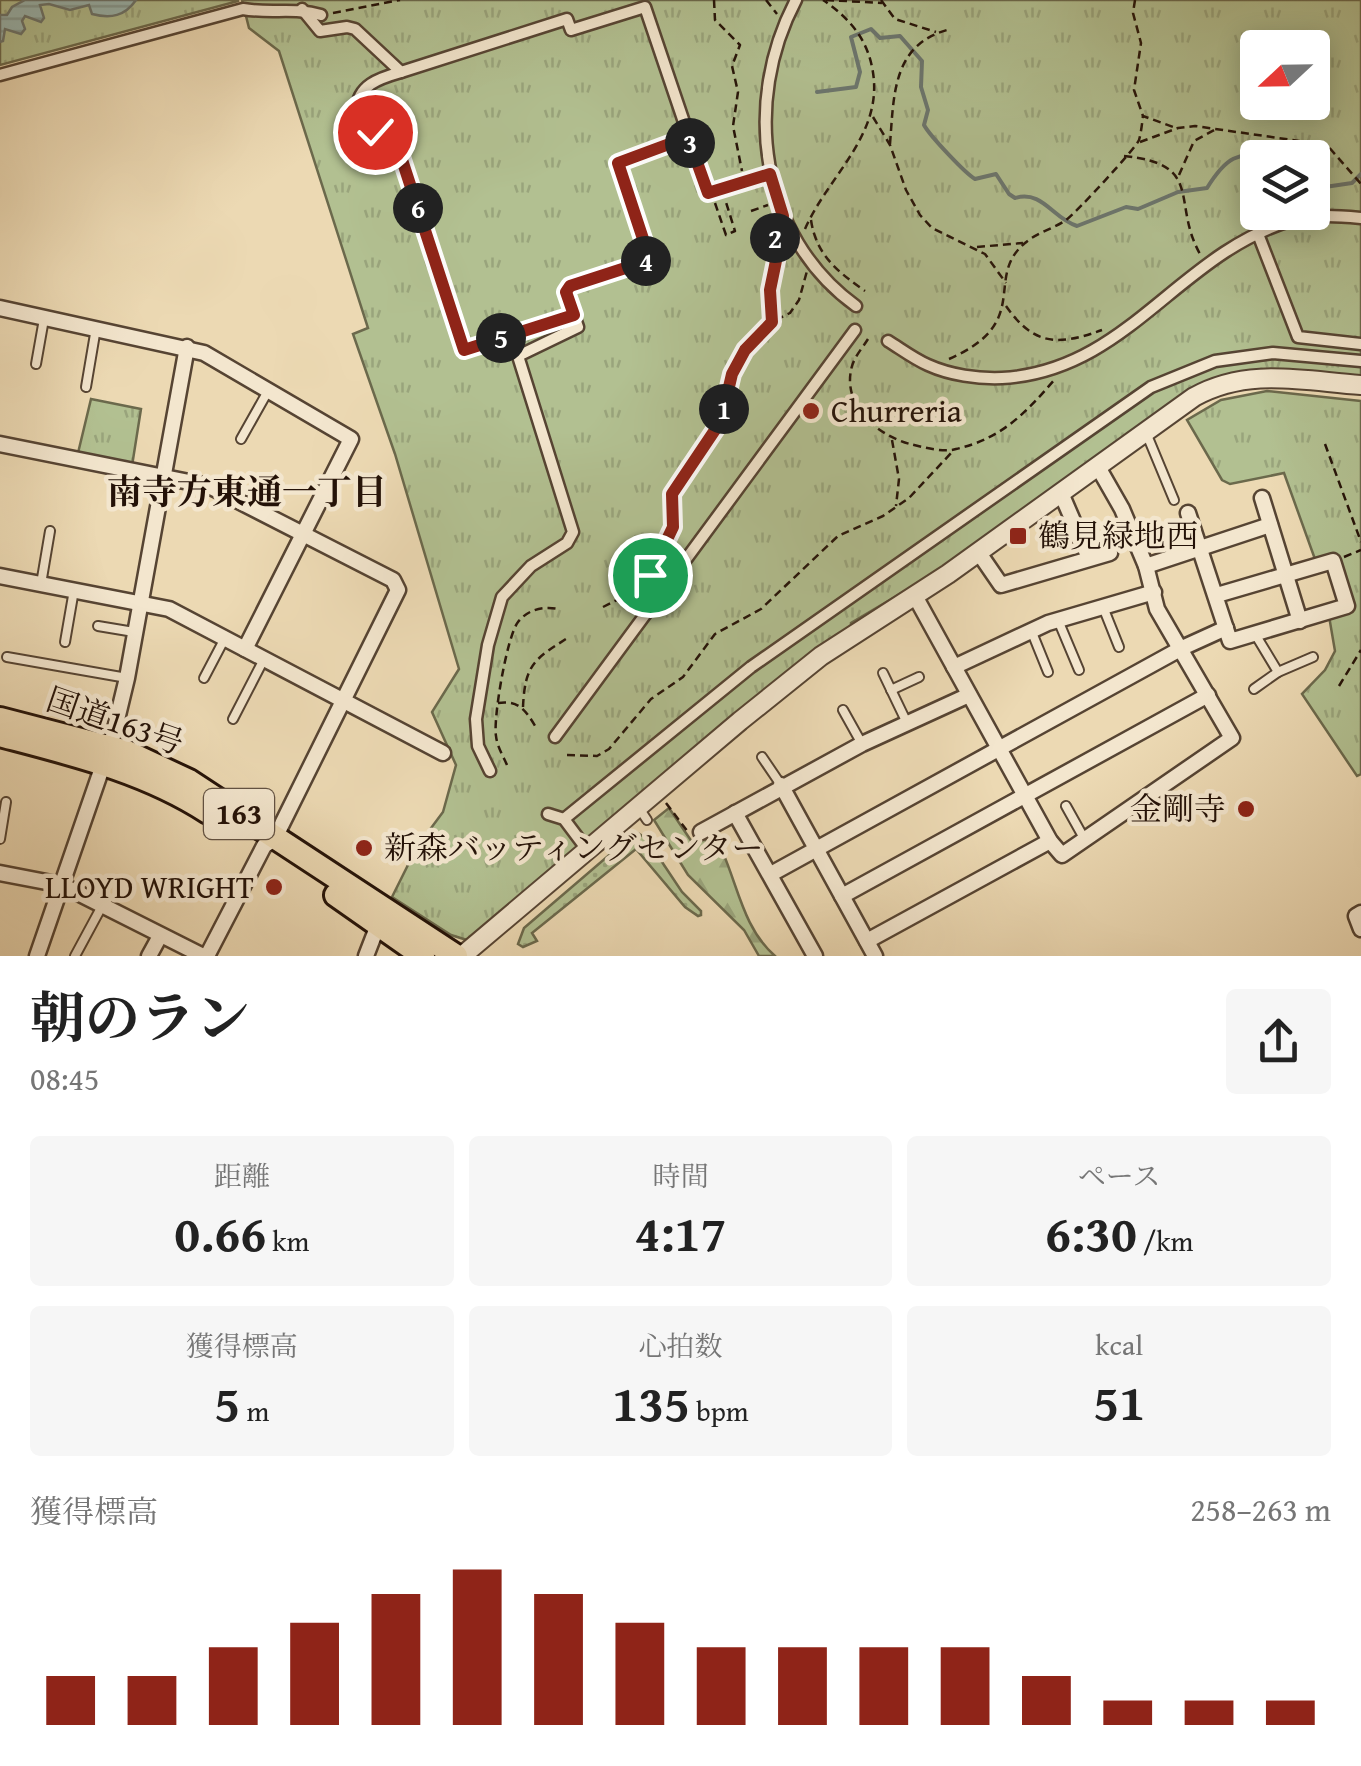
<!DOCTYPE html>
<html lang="ja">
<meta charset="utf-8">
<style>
:root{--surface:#fff;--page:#f6f6f6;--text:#222;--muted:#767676;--accent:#8f2418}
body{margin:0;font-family:"Gentium Book Plus","Noto Serif JP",serif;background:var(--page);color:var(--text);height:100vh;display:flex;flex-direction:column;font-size:38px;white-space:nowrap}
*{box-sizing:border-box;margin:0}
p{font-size:32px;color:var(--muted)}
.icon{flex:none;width:55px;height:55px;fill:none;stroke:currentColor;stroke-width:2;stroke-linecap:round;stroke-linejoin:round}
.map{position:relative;height:956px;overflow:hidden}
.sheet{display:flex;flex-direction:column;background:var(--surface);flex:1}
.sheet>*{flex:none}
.needle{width:65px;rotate:248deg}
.controls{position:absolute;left:1240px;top:30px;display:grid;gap:20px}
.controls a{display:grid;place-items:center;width:90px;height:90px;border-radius:10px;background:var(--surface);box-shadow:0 5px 25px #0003;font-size:50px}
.pin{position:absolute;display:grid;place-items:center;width:85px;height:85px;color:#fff;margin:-42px;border:5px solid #fff;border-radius:50%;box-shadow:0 2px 10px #0007}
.km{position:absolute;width:50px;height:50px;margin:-25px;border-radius:50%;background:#222;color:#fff;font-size:28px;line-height:50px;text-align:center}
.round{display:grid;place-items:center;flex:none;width:105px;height:105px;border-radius:10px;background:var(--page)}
.summary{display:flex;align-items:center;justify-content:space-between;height:170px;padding:0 30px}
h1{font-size:55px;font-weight:700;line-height:75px}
.metrics{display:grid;grid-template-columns:repeat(3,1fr);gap:15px;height:170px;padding:10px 30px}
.metrics div{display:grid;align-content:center;border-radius:10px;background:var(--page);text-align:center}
.metrics b{font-size:50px;font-weight:700}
.metrics small{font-size:28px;font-weight:400}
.metrics p{font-size:28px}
.chart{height:280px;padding:20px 30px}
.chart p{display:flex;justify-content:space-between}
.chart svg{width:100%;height:180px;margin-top:10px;stroke:var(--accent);stroke-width:6}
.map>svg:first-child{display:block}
.grass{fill:url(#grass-tufts);stroke:#6b694c;stroke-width:2.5;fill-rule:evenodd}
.forest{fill:url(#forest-firs);stroke:#6b694c;stroke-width:2.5}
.garden{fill:url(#garden-dots);stroke:#6b694c;stroke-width:2.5}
.water{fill:url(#water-rules);stroke:#6b766f;stroke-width:2.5}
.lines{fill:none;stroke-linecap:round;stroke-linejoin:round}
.stream{stroke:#6b766f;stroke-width:4}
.service-casing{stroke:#564433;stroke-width:12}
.pedestrian-casing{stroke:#564433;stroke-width:15}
.minor-casing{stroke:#564433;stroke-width:19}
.tertiary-casing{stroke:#564433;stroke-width:22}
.trunk-casing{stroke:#241208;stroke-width:28}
.path{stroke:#241208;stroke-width:2.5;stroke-dasharray:8 5;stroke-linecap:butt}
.service{stroke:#f3e6ce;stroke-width:8}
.pedestrian{stroke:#f3e6ce;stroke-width:10}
.minor{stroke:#f3e6ce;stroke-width:14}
.tertiary{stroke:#f3e6ce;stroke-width:18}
.trunk{stroke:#ecd9b3;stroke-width:22}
.route-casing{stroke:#fff;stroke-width:20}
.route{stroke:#8f2418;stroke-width:12}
.poi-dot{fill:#8f2418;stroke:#f3e6ce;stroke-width:4}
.labels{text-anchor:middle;stroke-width:9;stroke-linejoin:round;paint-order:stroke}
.shield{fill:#f3e6ce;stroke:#625243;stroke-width:2.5}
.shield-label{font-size:30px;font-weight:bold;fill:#241208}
.poi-label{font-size:32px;fill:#241208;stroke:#f3e6ce;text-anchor:start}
.street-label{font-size:32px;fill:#241208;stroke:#f3e6ce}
.neighbourhood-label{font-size:35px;font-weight:bold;fill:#241208;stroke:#f3e6ce}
</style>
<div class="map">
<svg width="1361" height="956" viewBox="0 0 1361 956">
<defs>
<pattern id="grass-tufts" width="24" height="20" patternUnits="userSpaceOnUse" patternTransform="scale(2.5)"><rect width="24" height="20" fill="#b2c091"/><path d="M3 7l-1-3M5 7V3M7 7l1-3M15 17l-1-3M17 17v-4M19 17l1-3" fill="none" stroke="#99a47c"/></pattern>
<pattern id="forest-firs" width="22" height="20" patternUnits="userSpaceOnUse" patternTransform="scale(2.5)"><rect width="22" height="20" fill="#b2c091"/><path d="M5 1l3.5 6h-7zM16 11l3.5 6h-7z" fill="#99a47c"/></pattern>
<pattern id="garden-dots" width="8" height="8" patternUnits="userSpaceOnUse" patternTransform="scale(2.5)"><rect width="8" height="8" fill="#b2c091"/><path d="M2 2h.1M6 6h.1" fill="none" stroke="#99a47c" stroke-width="1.8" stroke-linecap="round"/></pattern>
<pattern id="water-rules" width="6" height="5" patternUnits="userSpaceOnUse" patternTransform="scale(2.5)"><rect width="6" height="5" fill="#9ab9b4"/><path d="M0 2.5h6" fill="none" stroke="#859e99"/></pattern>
</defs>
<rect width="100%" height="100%" fill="#ecd9b3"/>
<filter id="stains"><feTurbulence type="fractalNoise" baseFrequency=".002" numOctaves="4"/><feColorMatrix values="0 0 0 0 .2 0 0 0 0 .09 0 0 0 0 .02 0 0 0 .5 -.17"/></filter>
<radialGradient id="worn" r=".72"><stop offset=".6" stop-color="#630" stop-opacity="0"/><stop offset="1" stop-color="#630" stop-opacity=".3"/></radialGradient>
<g class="grass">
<path d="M 0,0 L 238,0 L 238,1 L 0,65 Z"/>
<path d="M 242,0 L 1361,0 L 1361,377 L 1261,369 L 1210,380 L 942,569 L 851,623 L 851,626 L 467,940 L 451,935 L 392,897 L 417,847 L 443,812 L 456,765 L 432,712 L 459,669 L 395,454 L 353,334 L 368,328 L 279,51 L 249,28 ZM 1258,48 L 1312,48 L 1312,102 L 1258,102 ZM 1258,158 L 1312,158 L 1312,212 L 1258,212 Z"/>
<path d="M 1267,391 L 1361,401 L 1361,774 L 1357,776 L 1302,694 L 1325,670 L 1335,651 L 1329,616 L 1350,609 L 1336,557 L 1316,562 L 1284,473 L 1230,484 L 1222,480 L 1187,420 L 1221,400 Z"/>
<path d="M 91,399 L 141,409 L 132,466 L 78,453 Z"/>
</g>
<path class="forest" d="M 669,808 L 692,842 L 705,839 L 715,855 L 723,853 C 738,887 744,929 775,956 L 759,956 L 744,930 L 688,875 L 654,820 Z"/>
<path class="garden" d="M 636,832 L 646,838 L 682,892 L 701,911 L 701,915 L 698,916 L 685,907 L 636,849 L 532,933 L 537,941 L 523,947 L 518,944 L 524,928 Z"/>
<path class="water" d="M 25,0 L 136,0 C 125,16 111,19 92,14 L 89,5 L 70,10 L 49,4 L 40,5 L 44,18 L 41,22 L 25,16 L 22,21 L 25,29 L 21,34 L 5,29 L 3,41 L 0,42 L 0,15 L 7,15 L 12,7 Z"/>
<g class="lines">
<g class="stream">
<path d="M 817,92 L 856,87 L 860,72 L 851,37 L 871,29 L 880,38 L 900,36 L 922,61 L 921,87 L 928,110 L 924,125 C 930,136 965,173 975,179 L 996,174 L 1009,194 L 1015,198 C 1043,190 1052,218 1077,226 L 1126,207 L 1138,209 L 1178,192 L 1207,188 C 1230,151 1239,155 1279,153 L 1283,158"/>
<path d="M 1312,185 L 1318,188 L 1352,183 L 1361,174"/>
</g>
<defs>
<g id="service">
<path d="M 36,364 L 44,319"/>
<path d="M 86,387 L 96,328"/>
<path d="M 1147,435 L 1174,500"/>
<path d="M 241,439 L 268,391"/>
<path d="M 41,584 L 50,531"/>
<path d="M 1103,607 L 1119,647"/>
<path d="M 1058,620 L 1079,670"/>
<path d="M 98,626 L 134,632"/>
<path d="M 1031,630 L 1048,672"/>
<path d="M 1255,634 L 1278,672"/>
<path d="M 65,642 L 74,590"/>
<path d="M 7,657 L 127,678"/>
<path d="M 883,673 L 907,723"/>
<path d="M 204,678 L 225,638"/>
<path d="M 1254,689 L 1278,672 L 1313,657"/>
<path d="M 891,690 L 919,677"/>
<path d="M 843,710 L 862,744"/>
<path d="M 233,719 L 264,659"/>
<path d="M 762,757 L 781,785"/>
<path d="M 1066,806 L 1085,840"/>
<path d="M 639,808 L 647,820"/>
<path d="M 0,839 L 6,802"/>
<path d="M 75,956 L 102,906"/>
</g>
<g id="pedestrian">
<path d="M 796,0 C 742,102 759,236 856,306"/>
<path d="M 302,9 L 320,31 L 347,27 L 355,29 L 401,72 L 567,19 L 571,30 L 645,7 L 689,137 L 617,163 L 650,260 L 570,286 L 566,292 L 578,327 L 518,356 L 573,532 L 567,543 L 531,566 L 502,597 L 488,645 L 476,719 L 478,746 L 490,771"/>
<path d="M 401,72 C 380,78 356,85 357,112 C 358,123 360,127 369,131 L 391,126 L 463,350 L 574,315"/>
<path d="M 0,75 L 243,9 C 271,14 295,7 321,15"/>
<path d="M 689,137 L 708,193 L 770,174"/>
<path d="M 1258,234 L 1298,337 L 1361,344"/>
<path d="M 888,341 C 901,349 914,359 928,365 C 950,375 978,379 1002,378 C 1128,371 1178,253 1293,220 C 1314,214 1339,216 1361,218"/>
<path d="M 555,737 L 855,330"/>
<path d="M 548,814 L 564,819 L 588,851"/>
<path d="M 564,819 L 751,667 L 1151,387 L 1215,361 L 1273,353 L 1361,361"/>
</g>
<g id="minor">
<path d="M 0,308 L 204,353 L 351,439 L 245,649"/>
<path d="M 0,444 L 209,486 L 393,580 L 398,590 L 275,838 L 264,846 L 207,956"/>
<path d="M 1061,493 L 1089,558"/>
<path d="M 1262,498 L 1300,621"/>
<path d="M 1188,513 L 1230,641 L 1347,606 L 1333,561 L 1217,595"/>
<path d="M 979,553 L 1001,585 L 1110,553"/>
<path d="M 1146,566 L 1270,525"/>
<path d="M 0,576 L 169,609 L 443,753"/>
<path d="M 915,596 L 1050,841 L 1062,855 L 1232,738 L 1157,609 L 1146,566 L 1122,509 L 1098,467"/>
<path d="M 954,667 L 1048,623 L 1154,592"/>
<path d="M 781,785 L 875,956"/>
<path d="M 735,813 L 815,956"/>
<path d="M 701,832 L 862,744 L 969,695"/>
<path d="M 0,873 L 62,885 L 203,956"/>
<path d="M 771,874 L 1182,648 L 1226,628"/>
<path d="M 842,896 L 1208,695"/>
<path d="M 1361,913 L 1356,916 L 1361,929"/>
<path d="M 867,941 L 1050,841"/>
<path d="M 37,956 L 113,736 L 127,678 L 187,347"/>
<path d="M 149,956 L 160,936"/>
<path d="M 366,956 L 378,925"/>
</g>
<path id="tertiary" d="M 462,956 L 740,721 L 821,656 L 948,574 L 1194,397 C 1248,367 1303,381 1361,385"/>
<g id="trunk">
<path d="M 0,719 L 127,752 L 189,781 L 456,956"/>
<path d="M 0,735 C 72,754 145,771 208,812"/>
<path d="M 336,895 L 423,956"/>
</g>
</defs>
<use href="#service" class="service-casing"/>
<use href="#pedestrian" class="pedestrian-casing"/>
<use href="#minor" class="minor-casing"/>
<use href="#tertiary" class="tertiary-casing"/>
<use href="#trunk" class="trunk-casing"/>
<g class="path">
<path d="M 714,0 L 715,20 L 740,45 L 732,66 L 738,92 L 733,126 L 742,171"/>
<path d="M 766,0 L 777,14"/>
<path d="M 826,0 L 882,3"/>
<path d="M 881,0 L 895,19 L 936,32"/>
<path d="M 1135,0 L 1133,13 L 1141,43 L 1134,90 L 1143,116 L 1176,128"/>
<path d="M 333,13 L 400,0"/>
<path d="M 873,117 L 890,145 L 906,190 L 920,215 L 932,228 L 985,254 L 1006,283"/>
<path d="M 1140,142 L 1178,128 L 1195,126 L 1327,145 L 1361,184"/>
<path d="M 890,144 C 894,95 892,43 951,29"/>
<path d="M 1124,156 C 1205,164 1171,202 1200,254"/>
<path d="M 1179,175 L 1194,141 L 1216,129"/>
<path d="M 715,203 L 726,235 L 735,231 L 725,199"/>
<path d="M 751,211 L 768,205"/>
<path d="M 811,220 C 816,255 838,272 865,291"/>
<path d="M 805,229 C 829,174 886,133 872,67 C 866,37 848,17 823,0"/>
<path d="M 977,247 L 1023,243"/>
<path d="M 1006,306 C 1034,346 1058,346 1102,330"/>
<path d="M 772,321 L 770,290 L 778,251 L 774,233 L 776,226"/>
<path d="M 868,339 C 863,347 855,356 852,366 C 841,405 877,435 910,444 C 923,447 943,453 956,449 C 1001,439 1026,413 1055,379"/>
<path d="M 949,359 C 1034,322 983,278 1025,243 C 1036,233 1053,229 1066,220 C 1077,212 1135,149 1139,140 C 1141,133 1142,124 1143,116"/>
<path d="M 892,440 L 899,479 L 896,506"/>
<path d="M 1325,444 L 1361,542"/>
<path d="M 1344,557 L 1361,550"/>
<path d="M 603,607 L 634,591 L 650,575 L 662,556 L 673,527 L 672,493 L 721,421 L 732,374 L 745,350 L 772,322 L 790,313 L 799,300 L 807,271"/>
<path d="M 1339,686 L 1361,650"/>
<path d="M 498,703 C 520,700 526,711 537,729"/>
<path d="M 523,707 C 525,663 535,659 569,637"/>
<path d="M 567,755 L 597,756 L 609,749 L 651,699 L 683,677 L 715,634 L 761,609 L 838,536 L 883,516 L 909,498 L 953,451"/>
<path d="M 507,765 C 503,756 497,746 496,736 C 493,718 507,636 518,622 C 528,609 544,606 559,609"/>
<path d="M 666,803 L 688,832"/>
</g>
<use href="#service" class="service"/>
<use href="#pedestrian" class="pedestrian"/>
<use href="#minor" class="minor"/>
<use href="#tertiary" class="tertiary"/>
<use href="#trunk" class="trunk"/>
</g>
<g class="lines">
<defs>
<path id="route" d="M 375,132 L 391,126 L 464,350 L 574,315 L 566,292 L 570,286 L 650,260 L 618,163 L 688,137 L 708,193 L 770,174 L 783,216 L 774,233 L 778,251 L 770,290 L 772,322 L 745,350 L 732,374 L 721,421 L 672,494 L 673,527 L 650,575"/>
</defs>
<use href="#route" class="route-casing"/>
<use href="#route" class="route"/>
</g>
<g class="poi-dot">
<circle cx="811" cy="411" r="10"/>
<rect x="1008" y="526" width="20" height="20" rx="5"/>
<circle cx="1246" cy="809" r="10"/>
<circle cx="364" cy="848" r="10"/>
<circle cx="274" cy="887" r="10"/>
</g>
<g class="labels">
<rect class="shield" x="204" y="789" width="70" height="50" rx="8"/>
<g class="shield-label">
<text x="239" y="824">163</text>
</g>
<g class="poi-label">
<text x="831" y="422">Churreria</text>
<text x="1038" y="547">鶴見緑地西</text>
<text x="1226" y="820" text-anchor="end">金剛寺</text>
<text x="384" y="859">新森バッティングセンター</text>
<text x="254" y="898" text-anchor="end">LLOYD WRIGHT</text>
</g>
<g class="street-label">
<text transform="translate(115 721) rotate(19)" y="11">国道163号</text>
</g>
<g class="neighbourhood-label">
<text x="247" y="504">南寺方東通一丁目</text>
</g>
</g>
<rect width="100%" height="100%" filter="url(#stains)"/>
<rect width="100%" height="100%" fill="url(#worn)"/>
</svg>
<div class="controls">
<a><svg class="needle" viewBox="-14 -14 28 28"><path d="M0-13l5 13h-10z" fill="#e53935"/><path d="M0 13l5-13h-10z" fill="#767676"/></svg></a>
<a><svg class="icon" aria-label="layers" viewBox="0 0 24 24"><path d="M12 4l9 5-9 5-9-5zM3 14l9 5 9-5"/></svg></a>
</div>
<div class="pin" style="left:650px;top:575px;background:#1e9e55"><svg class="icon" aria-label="arrive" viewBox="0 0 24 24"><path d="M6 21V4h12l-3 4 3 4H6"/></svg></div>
<div class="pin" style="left:375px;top:132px;background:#d93025"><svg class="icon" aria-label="check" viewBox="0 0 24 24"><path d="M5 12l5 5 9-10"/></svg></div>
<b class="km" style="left:724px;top:409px">1</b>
<b class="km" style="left:775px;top:238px">2</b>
<b class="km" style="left:690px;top:143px">3</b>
<b class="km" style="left:646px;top:261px">4</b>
<b class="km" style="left:501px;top:338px">5</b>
<b class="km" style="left:418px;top:208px">6</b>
</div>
<section class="sheet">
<div class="summary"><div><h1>朝のラン</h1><p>08:45</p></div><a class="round"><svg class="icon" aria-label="share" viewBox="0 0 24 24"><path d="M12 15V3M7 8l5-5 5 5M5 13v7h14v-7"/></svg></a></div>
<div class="metrics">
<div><p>距離</p><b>0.66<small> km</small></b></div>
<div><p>時間</p><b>4:17</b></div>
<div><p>ペース</p><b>6:30<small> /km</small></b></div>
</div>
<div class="metrics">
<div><p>獲得標高</p><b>5<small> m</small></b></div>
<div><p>心拍数</p><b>135<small> bpm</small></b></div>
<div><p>kcal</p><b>51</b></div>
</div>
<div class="chart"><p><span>獲得標高</span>258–263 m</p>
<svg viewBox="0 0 160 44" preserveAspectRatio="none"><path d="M5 44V32M15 44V32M25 44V25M35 44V19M45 44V12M55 44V6M65 44V12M75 44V19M85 44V25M95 44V25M105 44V25M115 44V25M125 44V32M135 44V38M145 44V38M155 44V38"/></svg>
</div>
</section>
